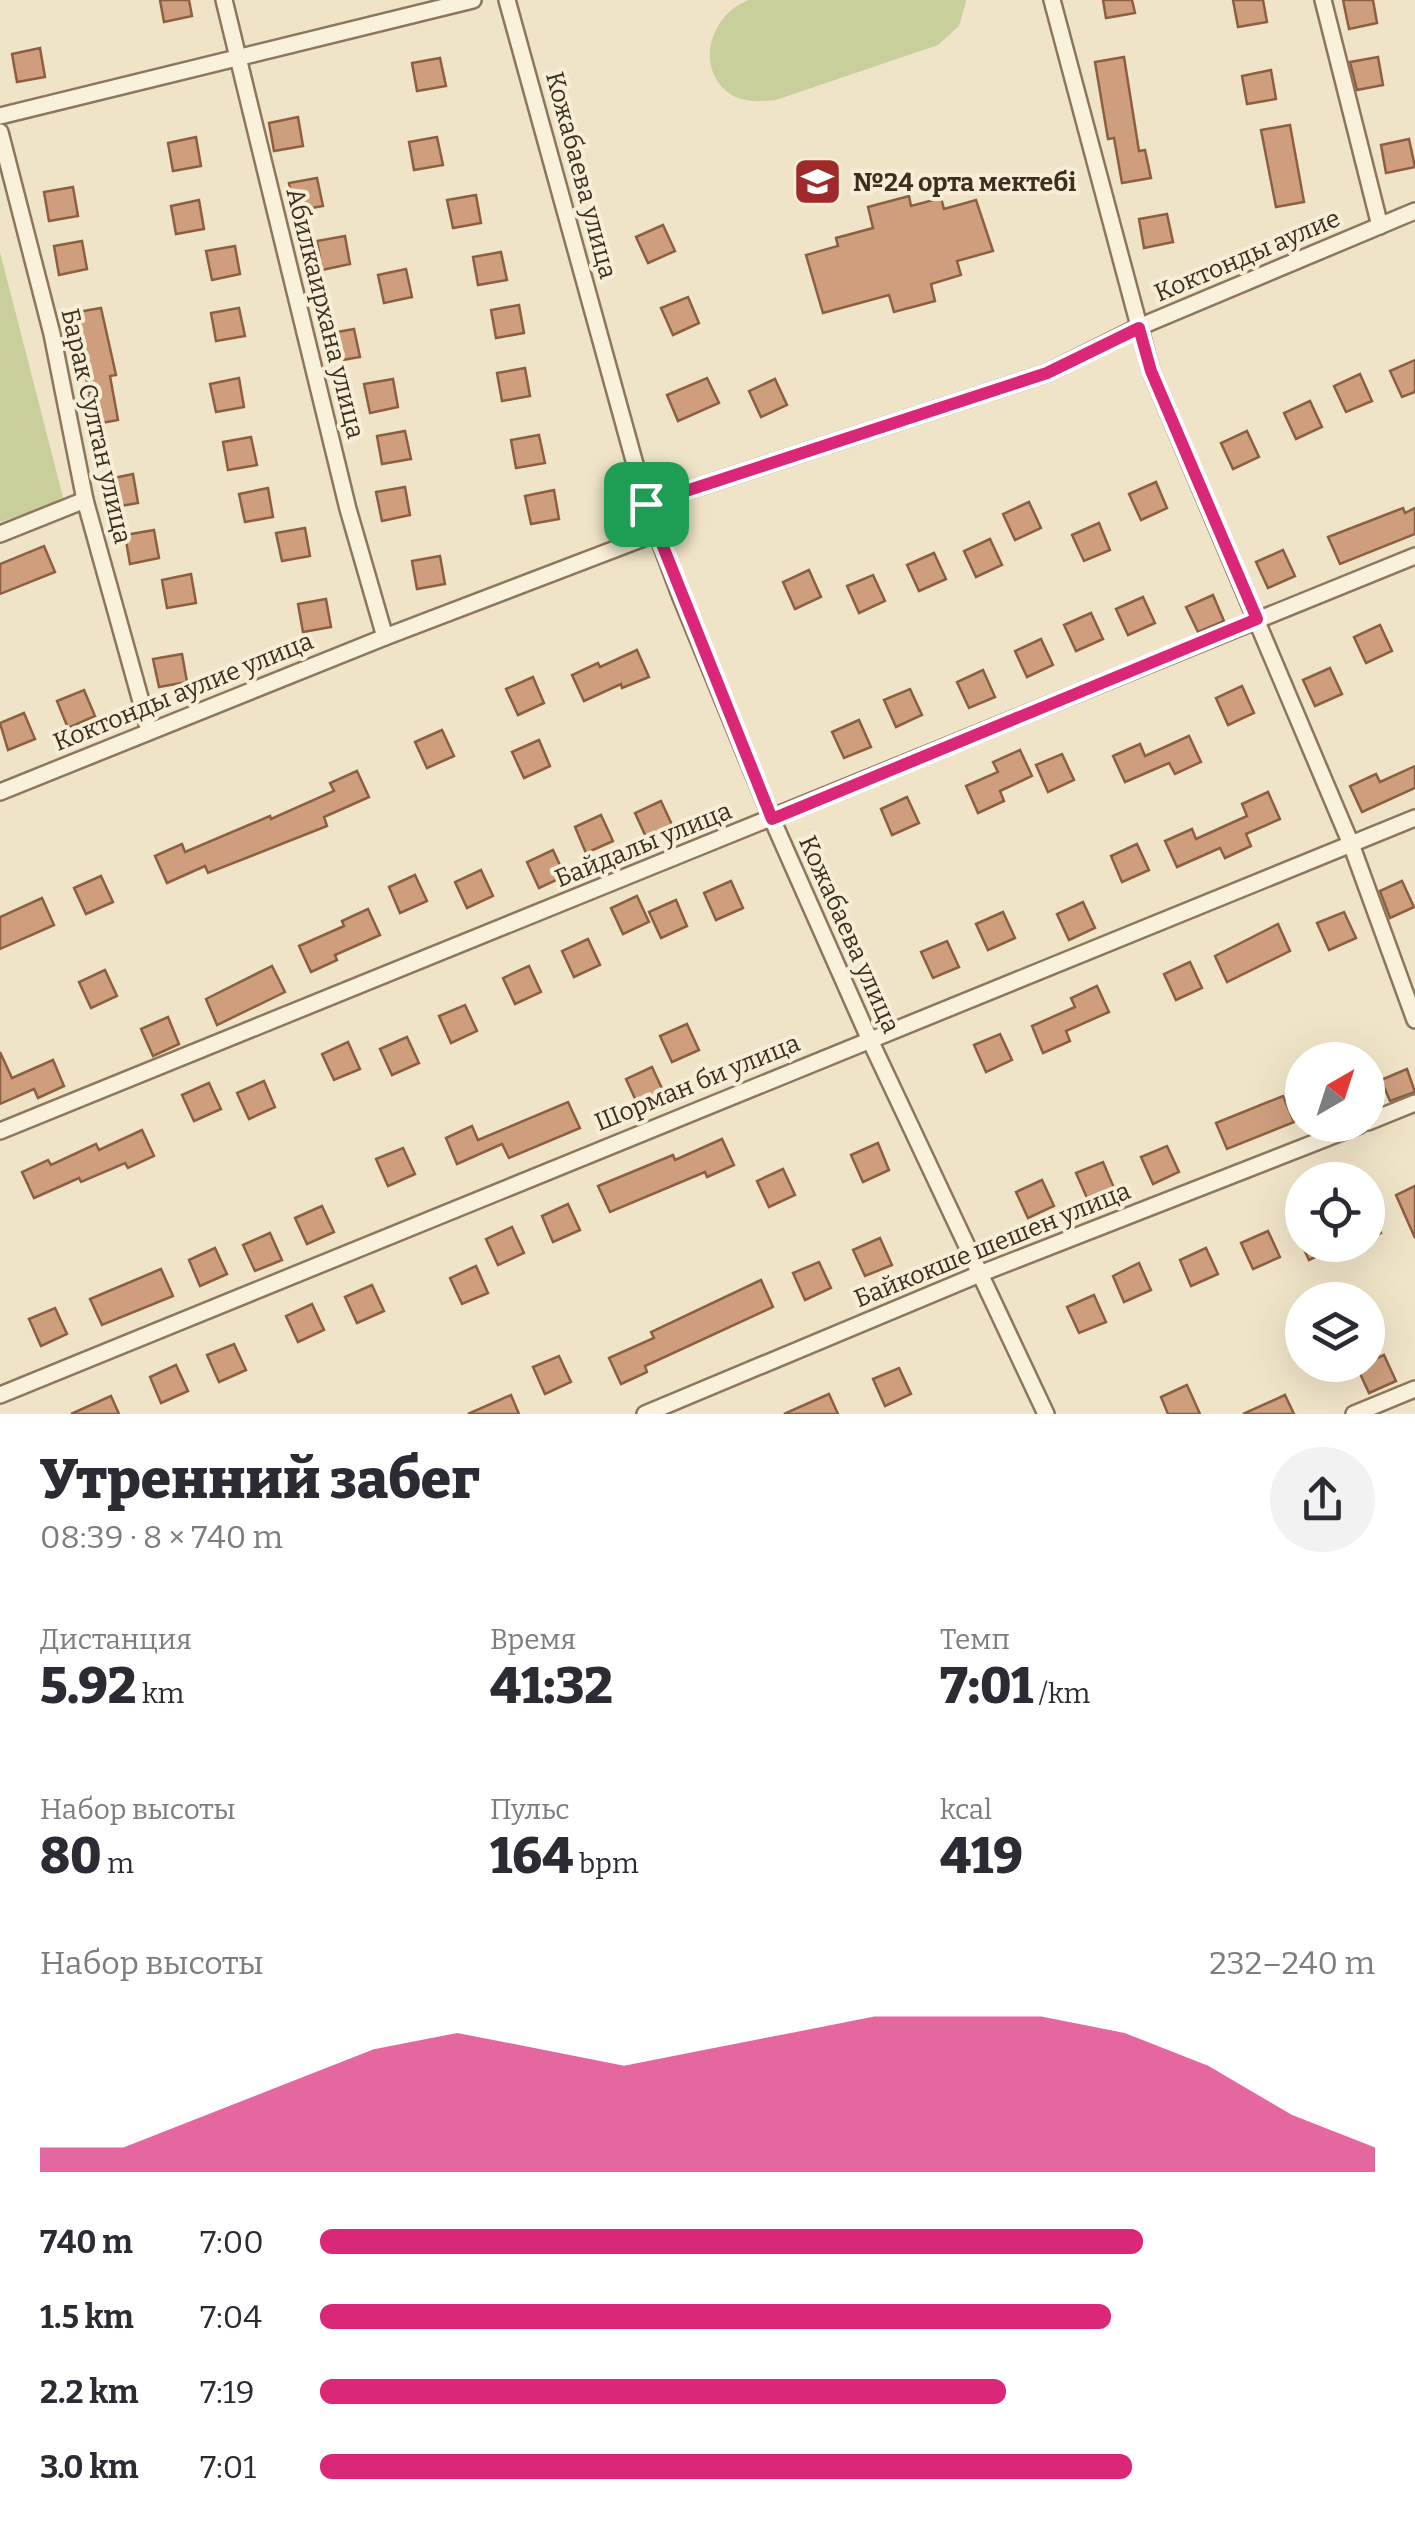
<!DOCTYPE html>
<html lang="ru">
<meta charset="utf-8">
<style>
:root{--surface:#fff;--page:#f2f2f3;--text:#2b2b33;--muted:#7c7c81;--accent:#db2777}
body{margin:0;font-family:Bitter,serif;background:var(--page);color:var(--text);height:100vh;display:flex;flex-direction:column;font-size:38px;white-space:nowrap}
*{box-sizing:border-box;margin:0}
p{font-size:32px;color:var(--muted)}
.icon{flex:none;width:55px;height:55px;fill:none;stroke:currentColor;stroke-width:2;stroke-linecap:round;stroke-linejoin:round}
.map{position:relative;height:1414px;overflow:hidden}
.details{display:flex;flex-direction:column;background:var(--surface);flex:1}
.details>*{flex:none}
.needle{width:65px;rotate:39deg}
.tools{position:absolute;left:1285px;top:1042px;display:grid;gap:20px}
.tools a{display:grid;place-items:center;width:100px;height:100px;border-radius:50%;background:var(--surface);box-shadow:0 10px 40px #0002;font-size:50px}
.pin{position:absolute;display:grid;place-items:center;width:85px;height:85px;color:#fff;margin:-42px;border-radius:20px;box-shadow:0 5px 15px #0006}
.round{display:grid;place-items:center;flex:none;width:105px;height:105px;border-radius:52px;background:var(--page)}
.summary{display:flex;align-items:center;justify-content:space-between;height:170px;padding:0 40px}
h1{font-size:55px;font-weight:800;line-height:75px}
.metrics{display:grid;grid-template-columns:repeat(3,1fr);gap:15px;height:170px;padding:10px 40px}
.metrics div{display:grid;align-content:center}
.metrics b{font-size:50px;font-weight:800}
.metrics small{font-size:28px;font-weight:400}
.metrics p{font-size:28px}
.chart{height:280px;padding:20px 40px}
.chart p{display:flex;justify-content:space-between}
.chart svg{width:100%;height:180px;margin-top:10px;fill:var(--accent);opacity:.7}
ul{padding:0 40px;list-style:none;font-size:32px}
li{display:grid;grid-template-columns:160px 120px 1fr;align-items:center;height:75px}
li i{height:25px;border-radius:12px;background:var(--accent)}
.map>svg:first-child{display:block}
.green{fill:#c9cf9b}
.building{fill:#cf9f7d;stroke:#8d5f41;stroke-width:2.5}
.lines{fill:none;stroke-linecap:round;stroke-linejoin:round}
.street-casing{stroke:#8d765c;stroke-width:20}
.street{stroke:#faf1dc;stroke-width:15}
.route-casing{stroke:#fff;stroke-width:20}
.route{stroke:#db2777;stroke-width:12}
.labels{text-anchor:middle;stroke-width:8;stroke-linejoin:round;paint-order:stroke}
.street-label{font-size:25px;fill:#3d2e20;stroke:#f7eed8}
.poi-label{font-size:25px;font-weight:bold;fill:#3d2e20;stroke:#f7eed8;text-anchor:start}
</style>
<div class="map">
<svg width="1415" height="1414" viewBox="0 0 1415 1414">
<rect width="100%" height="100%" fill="#f0e4c8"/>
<g class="green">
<path d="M 749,0 L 966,0 L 966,2 L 959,26 L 938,45 L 776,100 C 758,102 738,103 724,89 C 695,61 714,12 749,0 Z"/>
<path d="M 0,252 L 64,501 L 0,522 Z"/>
</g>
<g class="building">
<path d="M 160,0 L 189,0 L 192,16 L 164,22 Z"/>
<path d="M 1103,0 L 1132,0 L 1135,13 L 1106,18 Z"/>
<path d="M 1233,0 L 1263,0 L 1267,22 L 1238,27 Z"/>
<path d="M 1343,0 L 1373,0 L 1377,23 L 1349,29 Z"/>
<path d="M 40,48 L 45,77 L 17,82 L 12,54 Z"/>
<path d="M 1124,57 L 1139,151 L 1145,150 L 1151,178 L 1122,183 L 1114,138 L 1108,139 L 1095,62 Z"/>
<path d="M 1378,57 L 1383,85 L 1357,90 L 1350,62 Z"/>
<path d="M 440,58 L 446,86 L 417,91 L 412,63 Z"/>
<path d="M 1271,70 L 1276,99 L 1247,104 L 1242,76 Z"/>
<path d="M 298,117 L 303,146 L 274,151 L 269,123 Z"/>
<path d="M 1290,125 L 1304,202 L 1276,207 L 1261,130 Z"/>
<path d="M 196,137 L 201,166 L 173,171 L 168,143 Z"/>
<path d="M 437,137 L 443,165 L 414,170 L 409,142 Z"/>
<path d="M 1409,139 L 1415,167 L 1386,173 L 1381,145 Z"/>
<path d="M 317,178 L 323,206 L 294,211 L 289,183 Z"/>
<path d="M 73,187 L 78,216 L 49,221 L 44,192 Z"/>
<path d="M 476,195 L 481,223 L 453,228 L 447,200 Z"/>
<path d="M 909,196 L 911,206 L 941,198 L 944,209 L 976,200 L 993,251 L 957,261 L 961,275 L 931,284 L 935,301 L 894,312 L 889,295 L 823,313 L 806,255 L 838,246 L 836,238 L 873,228 L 868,207 Z"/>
<path d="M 199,200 L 204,229 L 176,234 L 171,206 Z"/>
<path d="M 1167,214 L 1173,242 L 1144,248 L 1139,219 Z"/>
<path d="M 663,225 L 675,251 L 648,263 L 636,237 Z"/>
<path d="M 345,236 L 350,264 L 322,270 L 317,241 Z"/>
<path d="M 82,241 L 87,269 L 59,275 L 54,246 Z"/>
<path d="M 235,246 L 240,274 L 212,280 L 206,251 Z"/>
<path d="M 501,252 L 507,280 L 478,285 L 473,257 Z"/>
<path d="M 406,269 L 412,297 L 384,303 L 378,275 Z"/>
<path d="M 688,297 L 699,323 L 673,335 L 661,308 Z"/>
<path d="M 519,305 L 524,333 L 496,338 L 491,310 Z"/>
<path d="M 101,308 L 116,375 L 110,376 L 118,420 L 90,425 L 85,397 L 90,396 L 72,313 Z"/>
<path d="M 239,308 L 245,336 L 216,341 L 211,313 Z"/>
<path d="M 354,329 L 360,357 L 331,362 L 326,334 Z"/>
<path d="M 1415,360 L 1415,392 L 1402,397 L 1390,371 Z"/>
<path d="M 525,368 L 530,396 L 502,401 L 497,373 Z"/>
<path d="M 1360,374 L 1372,401 L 1346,412 L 1334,386 Z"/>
<path d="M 239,378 L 244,407 L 216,412 L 210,384 Z"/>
<path d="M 707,378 L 719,403 L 678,421 L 667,395 Z"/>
<path d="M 393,379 L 398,407 L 370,413 L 364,384 Z"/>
<path d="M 775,379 L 787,405 L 761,417 L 749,391 Z"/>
<path d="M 1310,401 L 1322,427 L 1296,439 L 1284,413 Z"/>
<path d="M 405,431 L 411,459 L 382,464 L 377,436 Z"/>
<path d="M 1247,431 L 1259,457 L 1233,469 L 1221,443 Z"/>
<path d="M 539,435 L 545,463 L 516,468 L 511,440 Z"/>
<path d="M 251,437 L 257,465 L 228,470 L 223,442 Z"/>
<path d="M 133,474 L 138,503 L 109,508 L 104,480 Z"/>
<path d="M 1156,482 L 1167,508 L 1141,520 L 1129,494 Z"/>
<path d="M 405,487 L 410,515 L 382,521 L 376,492 Z"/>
<path d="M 268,488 L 273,517 L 245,522 L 239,494 Z"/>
<path d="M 554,490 L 559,519 L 531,524 L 525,496 Z"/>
<path d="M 1029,502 L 1041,528 L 1015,540 L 1003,514 Z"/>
<path d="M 1403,508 L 1405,513 L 1415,508 L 1415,534 L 1340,564 L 1328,537 Z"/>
<path d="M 1099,523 L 1110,550 L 1084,561 L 1072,535 Z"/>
<path d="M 305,528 L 310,556 L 282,561 L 276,533 Z"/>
<path d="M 154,530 L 159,558 L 130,564 L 125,535 Z"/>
<path d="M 990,539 L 1002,565 L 976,577 L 964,551 Z"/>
<path d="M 44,546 L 55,572 L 0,594 L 0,564 Z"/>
<path d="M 1283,550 L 1295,576 L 1268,588 L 1256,562 Z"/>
<path d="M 934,553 L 946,579 L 919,591 L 907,565 Z"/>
<path d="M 440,556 L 445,584 L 417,589 L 412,561 Z"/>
<path d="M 809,570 L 821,597 L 795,609 L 783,582 Z"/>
<path d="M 191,574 L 196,603 L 167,608 L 162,580 Z"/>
<path d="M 873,575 L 885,601 L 859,613 L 847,586 Z"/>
<path d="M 1213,595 L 1224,621 L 1198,632 L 1186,607 Z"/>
<path d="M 1143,597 L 1155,623 L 1128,635 L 1116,609 Z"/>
<path d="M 326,599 L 331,627 L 303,632 L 298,604 Z"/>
<path d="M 1091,613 L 1103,639 L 1076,651 L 1064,625 Z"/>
<path d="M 1380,625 L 1392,651 L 1366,663 L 1354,637 Z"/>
<path d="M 1041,639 L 1053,665 L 1027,677 L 1015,651 Z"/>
<path d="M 637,650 L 649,677 L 622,688 L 621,684 L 584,701 L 572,675 L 598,663 L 600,667 Z"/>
<path d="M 182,654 L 187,682 L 159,687 L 153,659 Z"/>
<path d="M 1330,668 L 1342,694 L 1315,706 L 1303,680 Z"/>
<path d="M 983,670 L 995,697 L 969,708 L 957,682 Z"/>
<path d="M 533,677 L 544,703 L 518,715 L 506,689 Z"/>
<path d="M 1242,686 L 1254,713 L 1228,725 L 1216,698 Z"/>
<path d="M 910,689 L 922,715 L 896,727 L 884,700 Z"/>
<path d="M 84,690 L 95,716 L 68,728 L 57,701 Z"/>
<path d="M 24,713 L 35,739 L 8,750 L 0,723 Z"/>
<path d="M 859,720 L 871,747 L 844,758 L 832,732 Z"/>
<path d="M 442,730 L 454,756 L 427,768 L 415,742 Z"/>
<path d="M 1189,736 L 1201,762 L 1175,774 L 1169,763 L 1125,782 L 1113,756 L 1140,744 L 1145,756 Z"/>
<path d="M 539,740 L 550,766 L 524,778 L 512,752 Z"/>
<path d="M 1020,750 L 1032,776 L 1000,791 L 1004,801 L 978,813 L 966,786 L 998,772 L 993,762 Z"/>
<path d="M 1062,754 L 1074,780 L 1048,792 L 1036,765 Z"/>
<path d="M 1415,766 L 1415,788 L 1362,812 L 1350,786 L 1376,774 L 1380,782 Z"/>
<path d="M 357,771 L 369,797 L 324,817 L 327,826 L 208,873 L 205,866 L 167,883 L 155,856 L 182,844 L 185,852 L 270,816 L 271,819 L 334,791 L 330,783 Z"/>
<path d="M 1268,792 L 1280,819 L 1246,834 L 1251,846 L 1225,858 L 1220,848 L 1177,867 L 1165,841 L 1192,829 L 1196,839 L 1247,816 L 1242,804 Z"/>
<path d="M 907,797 L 919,823 L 892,835 L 881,809 Z"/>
<path d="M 661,801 L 673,827 L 647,839 L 635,813 Z"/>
<path d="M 601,815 L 613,841 L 586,853 L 575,827 Z"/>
<path d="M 1137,844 L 1149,870 L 1122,882 L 1111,856 Z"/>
<path d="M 553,850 L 565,876 L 539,888 L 527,862 Z"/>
<path d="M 481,870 L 493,896 L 467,908 L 455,882 Z"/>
<path d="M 415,875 L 427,901 L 400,913 L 389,887 Z"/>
<path d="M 101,876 L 113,902 L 86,914 L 74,888 Z"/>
<path d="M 731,881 L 743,908 L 716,920 L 704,893 Z"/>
<path d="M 1402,881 L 1414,907 L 1390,918 L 1380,891 Z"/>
<path d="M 637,896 L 649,922 L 623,934 L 611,908 Z"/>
<path d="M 42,898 L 54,925 L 0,949 L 0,917 Z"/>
<path d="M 676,900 L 687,926 L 661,938 L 649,912 Z"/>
<path d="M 1083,902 L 1095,928 L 1069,940 L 1057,914 Z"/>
<path d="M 368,909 L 380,935 L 335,955 L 337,960 L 311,972 L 299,946 L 344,926 L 342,921 Z"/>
<path d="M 1003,912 L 1015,938 L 988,950 L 976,924 Z"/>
<path d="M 1344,912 L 1356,938 L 1329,950 L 1317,923 Z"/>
<path d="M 1278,924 L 1290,951 L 1227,982 L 1215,956 Z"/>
<path d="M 588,939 L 600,965 L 574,977 L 562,951 Z"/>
<path d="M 947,941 L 959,967 L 933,978 L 921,952 Z"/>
<path d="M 1190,962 L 1202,988 L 1176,1000 L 1164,974 Z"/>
<path d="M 272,966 L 285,992 L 217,1025 L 206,999 Z"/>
<path d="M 529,966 L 541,992 L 515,1004 L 503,978 Z"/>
<path d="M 105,970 L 117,996 L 91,1008 L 79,982 Z"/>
<path d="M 1097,986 L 1109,1012 L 1066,1031 L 1070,1041 L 1043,1053 L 1032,1026 L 1075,1007 L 1071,998 Z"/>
<path d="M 465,1005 L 477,1031 L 451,1043 L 439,1016 Z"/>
<path d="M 168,1017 L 179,1044 L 153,1056 L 141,1029 Z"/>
<path d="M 687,1024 L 699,1050 L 672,1062 L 660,1036 Z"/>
<path d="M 1000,1034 L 1012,1060 L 986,1072 L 974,1045 Z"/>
<path d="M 407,1037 L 419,1063 L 392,1075 L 380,1049 Z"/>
<path d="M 348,1042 L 360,1069 L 334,1080 L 322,1054 Z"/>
<path d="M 0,1052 L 12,1078 L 53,1060 L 64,1086 L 38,1098 L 34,1089 L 0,1104 Z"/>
<path d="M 652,1067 L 664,1093 L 638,1105 L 626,1079 Z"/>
<path d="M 1407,1069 L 1415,1092 L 1390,1101 L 1381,1080 Z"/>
<path d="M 264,1081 L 275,1107 L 249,1119 L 237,1093 Z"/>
<path d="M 209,1083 L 221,1109 L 194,1121 L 182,1095 Z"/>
<path d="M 1283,1096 L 1294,1122 L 1227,1149 L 1216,1123 Z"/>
<path d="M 568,1102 L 580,1128 L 509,1158 L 502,1144 L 457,1164 L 446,1138 L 472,1126 L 478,1140 Z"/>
<path d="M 142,1130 L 154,1156 L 128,1168 L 125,1163 L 81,1182 L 79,1178 L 34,1198 L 22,1172 L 48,1160 L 51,1165 L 96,1144 L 99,1150 Z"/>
<path d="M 722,1139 L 734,1165 L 707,1177 L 705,1172 L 610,1212 L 598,1186 L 673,1155 L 675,1160 Z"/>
<path d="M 878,1143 L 889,1170 L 863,1182 L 851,1155 Z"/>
<path d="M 1167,1146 L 1179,1172 L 1153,1184 L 1141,1157 Z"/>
<path d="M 403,1148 L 415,1174 L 388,1186 L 376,1159 Z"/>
<path d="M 1103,1162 L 1114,1188 L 1088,1200 L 1076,1173 Z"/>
<path d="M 783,1169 L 795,1195 L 769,1207 L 757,1181 Z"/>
<path d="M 1042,1180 L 1054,1206 L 1028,1218 L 1016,1192 Z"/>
<path d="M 1415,1186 L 1415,1238 L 1396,1195 Z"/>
<path d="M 1368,1202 L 1381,1233 L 1368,1239 Z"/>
<path d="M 568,1204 L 580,1230 L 553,1242 L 542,1216 Z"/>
<path d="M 322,1206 L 334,1232 L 307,1244 L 295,1218 Z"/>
<path d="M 512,1227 L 524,1253 L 498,1265 L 486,1239 Z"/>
<path d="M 1268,1231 L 1280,1257 L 1253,1269 L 1241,1243 Z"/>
<path d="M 270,1233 L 282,1260 L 255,1271 L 243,1245 Z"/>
<path d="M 880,1238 L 892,1265 L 865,1276 L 853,1250 Z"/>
<path d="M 1302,1245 L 1341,1245 L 1309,1260 Z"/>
<path d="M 215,1248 L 227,1274 L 200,1286 L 189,1260 Z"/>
<path d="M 1206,1248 L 1218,1274 L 1191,1286 L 1180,1260 Z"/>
<path d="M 819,1262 L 831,1288 L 805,1300 L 793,1273 Z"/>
<path d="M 1139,1263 L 1151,1290 L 1124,1302 L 1113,1276 Z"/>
<path d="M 476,1266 L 488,1293 L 462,1304 L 450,1278 Z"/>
<path d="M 161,1269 L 173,1296 L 102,1325 L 90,1299 Z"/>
<path d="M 761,1280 L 773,1307 L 645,1366 L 647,1372 L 621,1384 L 609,1358 L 654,1338 L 651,1332 Z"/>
<path d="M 372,1285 L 384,1311 L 357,1323 L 345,1297 Z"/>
<path d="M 1094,1295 L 1106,1322 L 1079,1333 L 1067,1307 Z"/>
<path d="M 312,1304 L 324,1330 L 298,1342 L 286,1316 Z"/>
<path d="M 55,1308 L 67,1334 L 41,1346 L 29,1319 Z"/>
<path d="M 234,1344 L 246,1370 L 219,1382 L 207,1355 Z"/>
<path d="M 1384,1355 L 1396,1381 L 1369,1393 L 1357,1367 L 1368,1365 L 1368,1362 Z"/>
<path d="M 559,1356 L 571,1382 L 545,1394 L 533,1367 Z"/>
<path d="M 176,1365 L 188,1391 L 161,1403 L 150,1377 Z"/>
<path d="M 899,1368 L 911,1394 L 885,1406 L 873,1379 Z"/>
<path d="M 1187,1385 L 1200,1414 L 1168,1414 L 1161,1397 Z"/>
<path d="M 829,1394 L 838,1414 L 784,1414 Z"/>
<path d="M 511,1395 L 519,1414 L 468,1414 Z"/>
<path d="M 1285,1395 L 1294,1414 L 1243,1414 Z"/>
<path d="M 111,1396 L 119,1414 L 71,1414 Z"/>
</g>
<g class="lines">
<defs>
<g id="street">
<path d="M 224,0 L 348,509 L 385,637"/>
<path d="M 507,0 L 646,504 L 680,595 L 772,819 L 869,1038 L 1046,1414"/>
<path d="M 1052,0 L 1151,371 L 1351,844 L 1415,1020"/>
<path d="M 1323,0 L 1380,226"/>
<path d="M 0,116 L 473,0"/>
<path d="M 0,132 L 52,334 L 85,500 L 149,730"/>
<path d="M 646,504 L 1047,373 L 1139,327 L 1415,211"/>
<path d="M 0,534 L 85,500"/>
<path d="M 0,792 L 385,637 L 657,533"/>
<path d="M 1368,1122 L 1415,1103"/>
<path d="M 0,1131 L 1415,556"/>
<path d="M 0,1395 L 1415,818"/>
<path d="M 645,1414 L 982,1273 L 1360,1125"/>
<path d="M 1354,1414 L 1415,1389"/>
</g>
</defs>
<use href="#street" class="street-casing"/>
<use href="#street" class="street"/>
</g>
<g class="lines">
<defs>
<path id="route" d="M 1139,328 L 1151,371 L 1257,619 L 772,819 L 646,504 L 1047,373 Z"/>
</defs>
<use href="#route" class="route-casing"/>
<use href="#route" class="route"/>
</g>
<defs>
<symbol id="school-square" viewBox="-11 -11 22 22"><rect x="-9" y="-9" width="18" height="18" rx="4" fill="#9e2a2b" stroke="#f7eed8"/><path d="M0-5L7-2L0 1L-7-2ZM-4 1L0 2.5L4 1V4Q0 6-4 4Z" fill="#fff"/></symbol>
</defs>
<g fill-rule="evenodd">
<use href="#school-square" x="790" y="154" width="55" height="55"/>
</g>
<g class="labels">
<g class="street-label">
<text transform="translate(582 175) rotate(75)" y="9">Кожабаева улица</text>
<text transform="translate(1247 255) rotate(-23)" y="9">Коктонды аулие</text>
<text transform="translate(326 313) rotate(76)" y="9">Абилкаирхана улица</text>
<text transform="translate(97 426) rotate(77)" y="9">Барак Султан улица</text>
<text transform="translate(183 691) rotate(-22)" y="9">Коктонды аулие улица</text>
<text transform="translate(643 844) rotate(-22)" y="9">Байдалы улица</text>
<text transform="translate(850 934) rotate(66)" y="9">Кожабаева улица</text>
<text transform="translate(697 1082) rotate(-22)" y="9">Шорман би улица</text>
<text transform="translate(992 1244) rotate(-22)" y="9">Байкокше шешен улица</text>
</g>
<g class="poi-label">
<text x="853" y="191">№24 орта мектебі</text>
</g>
</g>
</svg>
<div class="tools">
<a><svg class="needle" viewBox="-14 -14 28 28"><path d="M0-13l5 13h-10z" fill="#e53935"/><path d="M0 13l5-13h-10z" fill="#7c7c81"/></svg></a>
<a><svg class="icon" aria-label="locate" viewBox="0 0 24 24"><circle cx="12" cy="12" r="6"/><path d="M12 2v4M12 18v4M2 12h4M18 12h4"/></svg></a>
<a><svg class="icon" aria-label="layers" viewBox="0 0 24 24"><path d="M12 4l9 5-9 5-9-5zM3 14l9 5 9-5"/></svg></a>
</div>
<div class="pin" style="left:646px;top:504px;background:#1e9e55"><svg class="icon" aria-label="arrive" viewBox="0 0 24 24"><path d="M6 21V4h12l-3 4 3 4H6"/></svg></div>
</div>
<section class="details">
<div class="summary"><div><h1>Утренний забег</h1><p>08:39 · 8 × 740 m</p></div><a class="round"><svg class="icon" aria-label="share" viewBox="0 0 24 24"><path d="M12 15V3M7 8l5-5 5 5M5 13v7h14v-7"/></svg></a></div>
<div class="metrics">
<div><p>Дистанция</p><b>5.92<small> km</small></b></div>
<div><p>Время</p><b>41:32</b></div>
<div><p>Темп</p><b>7:01<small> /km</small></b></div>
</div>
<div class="metrics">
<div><p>Набор высоты</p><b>80<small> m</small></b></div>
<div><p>Пульс</p><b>164<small> bpm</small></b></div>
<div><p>kcal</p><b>419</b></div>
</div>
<div class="chart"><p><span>Набор высоты</span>232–240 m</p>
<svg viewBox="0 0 160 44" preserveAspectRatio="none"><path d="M0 44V38L10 38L20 30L30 22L40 14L50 10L60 14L70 18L80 14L90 10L100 6L110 6L120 6L130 10L140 18L150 30L160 38V44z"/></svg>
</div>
<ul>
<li><b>740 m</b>7:00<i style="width:78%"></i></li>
<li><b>1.5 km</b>7:04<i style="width:75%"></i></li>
<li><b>2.2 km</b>7:19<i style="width:65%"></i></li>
<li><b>3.0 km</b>7:01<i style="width:77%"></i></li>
</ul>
</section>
